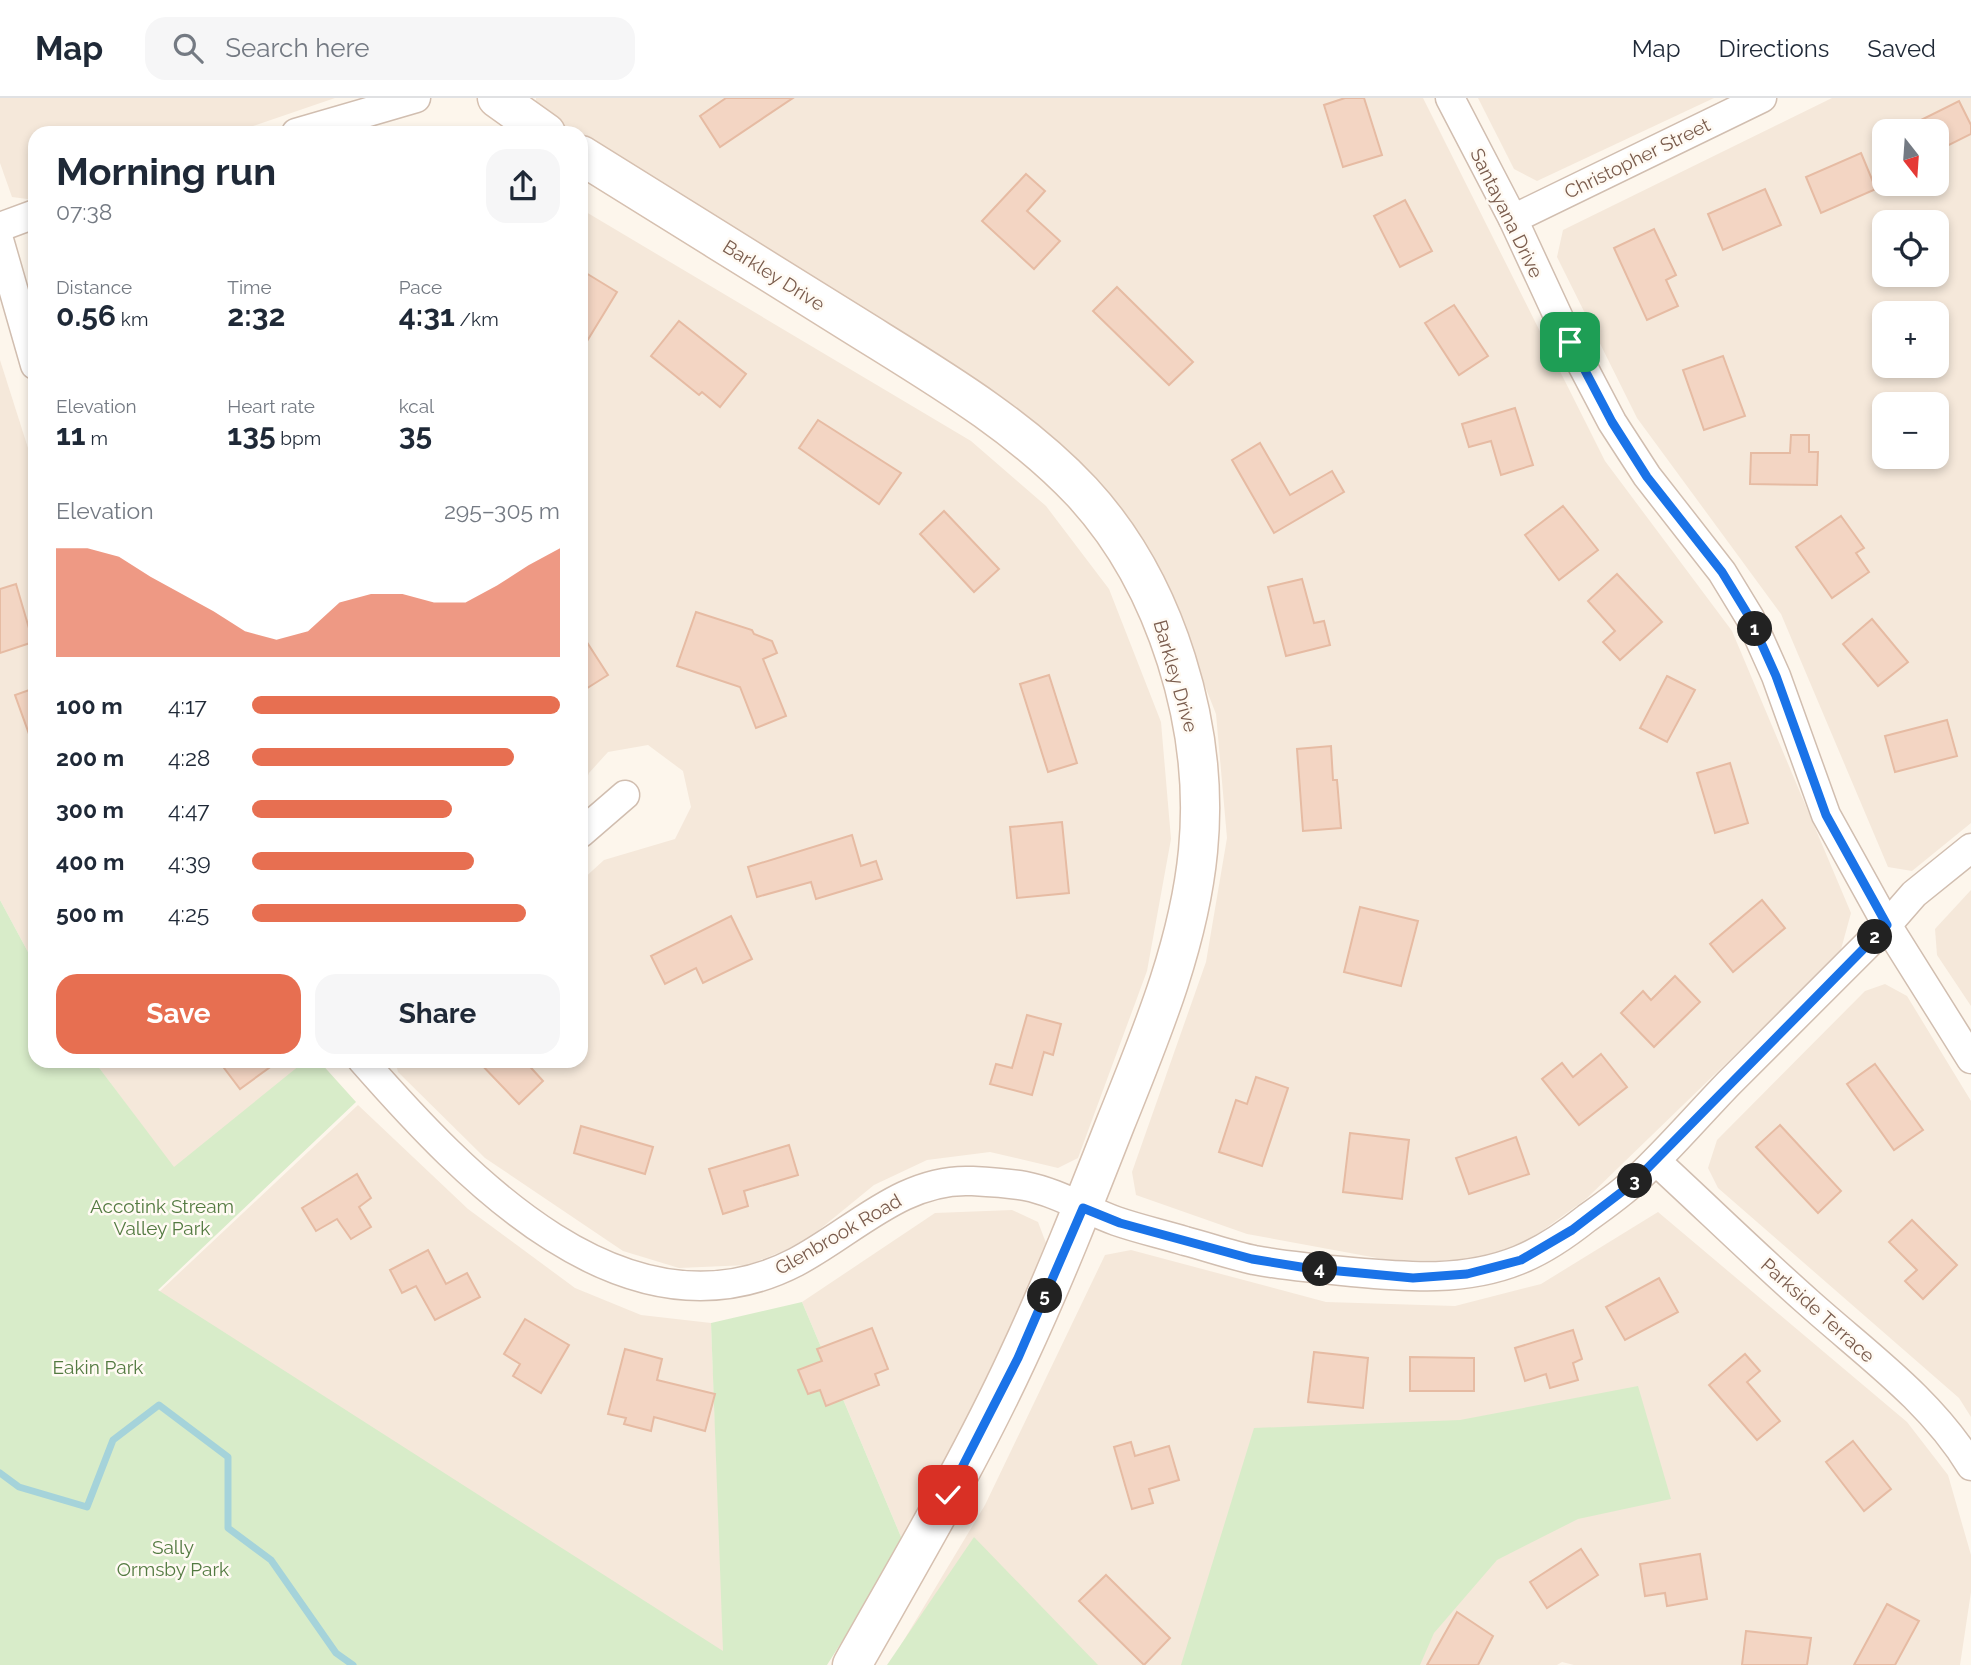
<!DOCTYPE html>
<meta charset="utf-8">
<style>
:root{--surface:#fff;--page:#f6f6f7;--text:#1f2937;--muted:#747a83;--line:#e0e1e3;--accent:#e76f51}
body{margin:0;font-family:Raleway,sans-serif;background:var(--page);color:var(--text);height:100vh;display:flex;flex-direction:column;font-size:26px;white-space:nowrap}
*{box-sizing:border-box;margin:0}
p{font-size:23px;color:var(--muted)}
.icon{flex:none;width:38px;height:38px;fill:none;stroke:currentColor;stroke-width:2;stroke-linecap:round;stroke-linejoin:round}
.map{position:relative;flex:1;overflow:hidden}
.panel{position:absolute;left:28px;top:28px;width:560px;height:942px;display:flex;flex-direction:column;background:var(--surface);border-radius:21px;box-shadow:0 4px 10px #0003}
.panel>*{flex:none}
.needle{width:46px;rotate:163deg}
.controls{position:absolute;left:1872px;top:21px;display:grid;gap:14px}
.controls a{display:grid;place-items:center;width:77px;height:77px;border-radius:14px;background:var(--surface);box-shadow:0 4px 10px #0003;font-size:35px}
.pin{position:absolute;display:grid;place-items:center;width:60px;height:60px;color:#fff;margin:-30px;border-radius:14px;box-shadow:0 4px 10px #0006}
.km{position:absolute;width:35px;height:35px;margin:-18px;border-radius:50%;background:#222;color:#fff;font-size:19px;line-height:35px;text-align:center}
.round{display:grid;place-items:center;flex:none;width:74px;height:74px;border-radius:21px;background:var(--page)}
.overview{display:flex;align-items:center;justify-content:space-between;height:119px;padding:0 28px}
h1{font-size:38px;font-weight:700;line-height:52px}
.metrics{display:grid;grid-template-columns:repeat(3,1fr);gap:10px;height:119px;padding:7px 28px}
.metrics div{display:grid;align-content:center}
.metrics b{font-size:30px;font-weight:700}
.metrics small{font-size:19px;font-weight:400}
.metrics p{font-size:19px}
.chart{height:196px;padding:14px 28px}
.chart p{display:flex;justify-content:space-between}
.chart svg{width:100%;height:126px;margin-top:7px;fill:var(--accent);opacity:.7}
.button{display:flex;gap:14px;margin-top:auto;padding:14px 28px}
.button a{flex:1;height:80px;border-radius:21px;background:var(--accent);color:#fff;font-size:28px;font-weight:700;line-height:80px;text-align:center}
.button a+a{background:var(--page);color:var(--text)}
ul{padding:0 28px;list-style:none;font-size:23px}
li{display:grid;grid-template-columns:112px 84px 1fr;align-items:center;height:52px}
li i{height:18px;border-radius:9px;background:var(--accent)}
header{display:flex;align-items:center;gap:42px;box-sizing:border-box;height:98px;padding:0 35px;background:var(--surface);border-bottom:2px solid var(--line)}
header strong{font-size:33px}
nav{display:flex;gap:38px;margin-inline-start:auto;font-size:24px}
.search{width:490px;height:63px;background:var(--page);display:flex;align-items:center;gap:18px;box-sizing:border-box;padding:0 24px;border-radius:21px;color:var(--muted);font-size:26px}
.map>svg:first-child{display:block}
.residential{fill:#f5e8da;fill-rule:evenodd}
.green{fill:#d8ecc9}
.lines{fill:none;stroke-linecap:round;stroke-linejoin:round}
.stream{stroke:#a5d3da;stroke-width:7}
.building{fill:#f3d5c3;stroke:#e6bba3;stroke-width:2}
.street-casing{stroke:#d1beb0;stroke-width:31}
.secondary-casing{stroke:#d6c0b0;stroke-width:41}
.street{stroke:#fff;stroke-width:28}
.secondary{stroke:#fff;stroke-width:38}
.route-casing{stroke:#fff;stroke-width:14}
.route{stroke:#1a73e8;stroke-width:9}
.labels{text-anchor:middle;stroke-width:5;stroke-linejoin:round;paint-order:stroke}
.street-label{font-size:19px;fill:#7a5c4d;stroke:#fffaf3}
.park-label{font-size:19px;fill:#537a41;stroke:#fffaf3}
</style>
<header>
<strong>Map</strong>
<div class="search"><svg class="icon" aria-label="search" viewBox="0 0 24 24"><circle cx="10" cy="10" r="6"/><path d="M15 15l6 6"/></svg>Search here</div>
<nav><a>Map</a><a>Directions</a><a>Saved</a></nav>
</header>
<div class="map">
<svg width="1971" height="1567" viewBox="0 0 1971 1567">
<rect width="100%" height="100%" fill="#fdf6ec"/>
<g class="residential">
<path d="M 0,0 L 335,0 L 233,35 L 35,35 L 35,102 L 12,99 L 0,65 Z"/>
<path d="M 536,0 L 1423,0 L 1605,363 L 1732,533 L 1851,815 L 1840,855 L 1586,1101 L 1528,1143 L 1472,1163 L 1388,1162 L 1247,1136 L 1136,1097 L 1132,1074 L 1206,864 L 1227,740 L 1216,616 L 1160,473 L 1079,367 L 1004,301 L 581,39 L 581,35 L 575,35 L 536,11 Z"/>
<path d="M 1478,0 L 1714,0 L 1537,83 L 1514,71 Z"/>
<path d="M 1832,0 L 1971,0 L 1971,725 L 1912,773 L 1888,769 L 1781,516 L 1637,320 L 1557,159 L 1563,132 ZM 1885,33 L 1937,33 L 1937,86 L 1885,86 ZM 1885,124 L 1937,124 L 1937,177 L 1885,177 ZM 1885,215 L 1937,215 L 1937,268 L 1885,268 ZM 1885,306 L 1937,306 L 1937,359 L 1885,359 Z"/>
<path d="M 581,111 L 971,343 L 1046,408 L 1109,491 L 1161,624 L 1171,741 L 1147,873 L 1078,1060 L 1058,1070 L 990,1054 L 927,1062 L 874,1087 L 803,1145 L 748,1167 L 679,1170 L 623,1153 L 485,1060 L 398,974 L 395,963 L 581,962 L 581,783 L 604,762 L 675,741 L 691,709 L 683,673 L 648,647 L 608,654 L 589,675 L 581,696 Z"/>
<path d="M 0,262 L 35,372 L 35,867 L 0,802 Z"/>
<path d="M 1971,792 L 1971,908 L 1937,857 L 1935,831 Z"/>
<path d="M 1885,886 L 1907,898 L 1971,1003 L 1971,1319 L 1959,1300 L 1718,1090 L 1708,1070 L 1717,1042 L 1865,893 Z"/>
<path d="M 94,963 L 309,963 L 175,1072 Z"/>
<path d="M 358,1007 L 468,1111 L 575,1190 L 641,1217 L 711,1225 L 724,1555 L 159,1194 Z"/>
<path d="M 1012,1112 L 1038,1124 L 1046,1145 L 988,1283 L 904,1446 L 802,1204 L 935,1115 Z"/>
<path d="M 1658,1114 L 1907,1324 L 1948,1377 L 1971,1457 L 1971,1494 L 1960,1567 L 1574,1567 L 1562,1564 L 1557,1567 L 889,1567 L 985,1407 L 1105,1157 L 1131,1152 L 1326,1204 L 1455,1208 L 1541,1186 Z"/>
</g>
<g class="green">
<path d="M 0,802 L 35,867 L 35,962 L 94,963 L 174,1069 L 305,963 L 319,963 L 356,1004 L 158,1192 L 723,1553 L 711,1225 L 802,1204 L 904,1446 L 827,1567 L 0,1567 Z"/>
<path d="M 1638,1288 L 1671,1401 L 1578,1421 L 1497,1462 L 1434,1535 L 1420,1567 L 1181,1567 L 1254,1330 L 1460,1322 Z"/>
<path d="M 974,1439 L 1098,1567 L 887,1567 Z"/>
</g>
<g class="lines">
<path class="stream" d="M 0,1375 L 19,1389 L 87,1409 L 113,1342 L 159,1307 L 228,1359 L 228,1430 L 271,1462 L 336,1555 L 353,1567"/>
</g>
<g class="building">
<path d="M 726,0 L 793,0 L 720,49 L 700,18 Z"/>
<path d="M 1345,0 L 1364,0 L 1382,57 L 1343,69 L 1324,7 Z"/>
<path d="M 1959,3 L 1971,27 L 1971,36 L 1937,53 L 1937,33 L 1899,33 Z"/>
<path d="M 1861,55 L 1876,91 L 1821,115 L 1806,79 Z"/>
<path d="M 1026,76 L 1045,93 L 1027,113 L 1060,143 L 1034,171 L 982,123 Z"/>
<path d="M 1765,91 L 1781,127 L 1723,152 L 1708,116 Z"/>
<path d="M 1405,102 L 1432,153 L 1400,169 L 1374,118 Z"/>
<path d="M 1654,131 L 1676,177 L 1666,182 L 1678,208 L 1647,222 L 1614,150 Z"/>
<path d="M 581,172 L 617,194 L 581,253 Z"/>
<path d="M 1117,189 L 1193,264 L 1169,287 L 1093,213 Z"/>
<path d="M 1454,207 L 1488,258 L 1459,277 L 1425,225 Z"/>
<path d="M 679,223 L 746,276 L 720,309 L 702,294 L 699,297 L 651,258 Z"/>
<path d="M 1723,258 L 1745,318 L 1704,332 L 1683,272 Z"/>
<path d="M 1515,310 L 1533,367 L 1501,377 L 1491,343 L 1469,349 L 1462,326 Z"/>
<path d="M 818,322 L 901,375 L 879,406 L 799,350 Z"/>
<path d="M 1791,337 L 1809,337 L 1809,354 L 1818,354 L 1817,387 L 1750,386 L 1751,355 L 1790,355 Z"/>
<path d="M 1260,345 L 1290,397 L 1332,373 L 1344,394 L 1274,435 L 1232,362 Z"/>
<path d="M 1563,408 L 1598,452 L 1559,482 L 1525,437 Z"/>
<path d="M 944,413 L 999,471 L 974,494 L 920,436 Z"/>
<path d="M 1841,418 L 1864,450 L 1856,455 L 1869,474 L 1832,500 L 1796,449 Z"/>
<path d="M 1617,476 L 1662,524 L 1620,562 L 1603,544 L 1615,533 L 1588,503 Z"/>
<path d="M 1302,481 L 1314,525 L 1324,523 L 1330,547 L 1286,558 L 1268,489 Z"/>
<path d="M 16,486 L 33,544 L 0,555 L 0,491 Z"/>
<path d="M 696,514 L 752,532 L 754,536 L 772,543 L 777,555 L 763,561 L 786,618 L 756,630 L 740,589 L 677,568 Z"/>
<path d="M 1872,521 L 1908,564 L 1878,588 L 1843,546 Z"/>
<path d="M 581,535 L 608,577 L 581,594 Z"/>
<path d="M 1049,577 L 1077,665 L 1048,674 L 1020,586 Z"/>
<path d="M 1667,578 L 1695,592 L 1667,644 L 1640,630 Z"/>
<path d="M 35,590 L 35,646 L 33,647 L 15,597 Z"/>
<path d="M 1947,622 L 1957,658 L 1895,674 L 1885,638 Z"/>
<path d="M 1331,648 L 1333,682 L 1337,682 L 1341,730 L 1303,733 L 1297,651 Z"/>
<path d="M 1730,665 L 1748,725 L 1715,735 L 1697,675 Z"/>
<path d="M 1062,724 L 1069,795 L 1017,800 L 1010,729 Z"/>
<path d="M 852,737 L 861,768 L 876,763 L 882,781 L 816,801 L 811,784 L 757,799 L 748,769 Z"/>
<path d="M 1762,802 L 1785,830 L 1733,874 L 1710,846 Z"/>
<path d="M 1360,809 L 1418,823 L 1401,888 L 1344,874 Z"/>
<path d="M 731,818 L 752,861 L 703,885 L 696,870 L 665,886 L 651,858 Z"/>
<path d="M 1675,878 L 1700,904 L 1654,949 L 1621,915 L 1643,893 L 1651,902 Z"/>
<path d="M 1027,917 L 1061,926 L 1053,957 L 1044,954 L 1032,997 L 990,986 L 996,966 L 1012,970 Z"/>
<path d="M 1601,956 L 1627,989 L 1579,1027 L 1542,981 L 1562,965 L 1573,979 Z"/>
<path d="M 218,962 L 280,962 L 240,991 Z"/>
<path d="M 477,962 L 524,962 L 543,983 L 519,1006 Z"/>
<path d="M 1875,966 L 1923,1032 L 1894,1052 L 1847,986 Z"/>
<path d="M 1256,979 L 1288,990 L 1262,1068 L 1219,1054 L 1236,1002 L 1247,1006 Z"/>
<path d="M 1780,1027 L 1841,1093 L 1818,1115 L 1756,1049 Z"/>
<path d="M 581,1028 L 653,1049 L 645,1076 L 574,1055 Z"/>
<path d="M 1350,1035 L 1409,1042 L 1402,1101 L 1343,1094 Z"/>
<path d="M 1516,1039 L 1529,1076 L 1469,1096 L 1456,1060 Z"/>
<path d="M 789,1047 L 798,1077 L 744,1093 L 748,1108 L 723,1116 L 709,1071 Z"/>
<path d="M 357,1076 L 371,1100 L 359,1109 L 371,1129 L 351,1141 L 337,1121 L 316,1133 L 302,1110 Z"/>
<path d="M 1912,1122 L 1957,1167 L 1923,1201 L 1905,1183 L 1917,1172 L 1889,1144 Z"/>
<path d="M 428,1152 L 446,1186 L 467,1175 L 480,1199 L 435,1222 L 416,1188 L 402,1195 L 390,1172 Z"/>
<path d="M 1659,1180 L 1678,1214 L 1625,1242 L 1606,1209 Z"/>
<path d="M 525,1221 L 569,1247 L 541,1295 L 513,1278 L 520,1266 L 504,1256 Z"/>
<path d="M 872,1230 L 888,1271 L 875,1276 L 879,1287 L 826,1308 L 820,1292 L 808,1296 L 798,1272 L 822,1263 L 817,1251 Z"/>
<path d="M 1573,1232 L 1582,1261 L 1573,1265 L 1578,1282 L 1550,1290 L 1546,1276 L 1525,1283 L 1515,1250 Z"/>
<path d="M 625,1251 L 662,1261 L 657,1282 L 715,1296 L 705,1333 L 654,1319 L 651,1333 L 624,1326 L 626,1320 L 608,1316 Z"/>
<path d="M 1314,1254 L 1368,1260 L 1363,1310 L 1308,1304 Z"/>
<path d="M 1745,1256 L 1760,1273 L 1747,1284 L 1780,1323 L 1757,1342 L 1709,1287 Z"/>
<path d="M 1410,1259 L 1474,1260 L 1474,1293 L 1410,1293 Z"/>
<path d="M 1853,1343 L 1891,1391 L 1864,1413 L 1826,1364 Z"/>
<path d="M 1131,1344 L 1135,1358 L 1169,1348 L 1179,1382 L 1149,1391 L 1153,1405 L 1132,1411 L 1114,1349 Z"/>
<path d="M 1581,1451 L 1598,1477 L 1547,1510 L 1530,1484 Z"/>
<path d="M 1700,1456 L 1707,1501 L 1667,1508 L 1665,1495 L 1645,1498 L 1640,1466 Z"/>
<path d="M 1106,1477 L 1170,1540 L 1144,1567 L 1079,1503 Z"/>
<path d="M 1887,1506 L 1919,1523 L 1895,1567 L 1854,1567 Z"/>
<path d="M 1457,1514 L 1493,1538 L 1478,1567 L 1427,1567 Z"/>
<path d="M 1746,1533 L 1811,1540 L 1807,1567 L 1742,1567 Z"/>
</g>
<g class="lines">
<defs>
<g id="street">
<path d="M 1450,0 L 1513,121 L 1570,244 L 1612,324 L 1647,378 L 1722,474 L 1750,520 L 1776,578 L 1826,717 L 1887,827 L 1971,961"/>
<path d="M 296,35 L 416,0"/>
<path d="M 1513,121 L 1762,0"/>
<path d="M 0,129 L 35,116"/>
<path d="M 0,145 L 35,267"/>
<path d="M 581,735 L 625,697"/>
<path d="M 362,962 C 464,1078 626,1252 796,1164 C 853,1134 903,1080 971,1083 C 989,1084 1008,1085 1025,1088 C 1056,1094 1086,1112 1116,1123 C 1139,1131 1162,1136 1185,1143 C 1208,1149 1231,1157 1254,1162 C 1286,1168 1319,1171 1352,1174 C 1408,1179 1465,1184 1519,1162 C 1544,1152 1567,1136 1587,1120 C 1604,1108 1621,1096 1637,1081 C 1669,1051 1698,1017 1729,985 C 1782,932 1835,879 1887,827 L 1914,796 L 1971,750"/>
<path d="M 1656,1063 C 1707,1110 1757,1159 1809,1205 C 1866,1256 1931,1302 1971,1368"/>
</g>
<g id="secondary">
<path d="M 497,0 L 546,35"/>
<path d="M 581,57 C 672,114 763,170 854,227 C 934,277 1017,325 1082,394 C 1167,486 1210,630 1198,753 C 1189,847 1151,937 1116,1024 C 1085,1103 1054,1182 1018,1259 C 969,1365 909,1466 852,1567"/>
</g>
</defs>
<use href="#street" class="street-casing"/>
<use href="#secondary" class="secondary-casing"/>
<use href="#street" class="street"/>
<use href="#secondary" class="secondary"/>
</g>
<g class="lines">
<defs>
<path id="route" d="M 948,1397 L 1018,1260 L 1083,1110 L 1120,1125 L 1252,1161 L 1307,1170 L 1413,1180 L 1467,1176 L 1521,1162 L 1572,1132 L 1632,1086 L 1887,827 L 1826,717 L 1776,578 L 1750,520 L 1722,474 L 1647,379 L 1612,324 L 1570,244"/>
</defs>
<use href="#route" class="route-casing"/>
<use href="#route" class="route"/>
</g>
<g class="labels">
<g class="street-label">
<text transform="translate(1637 60) rotate(-26)" y="7">Christopher Street</text>
<text transform="translate(1507 115) rotate(64)" y="7">Santayana Drive</text>
<text transform="translate(774 177) rotate(32)" y="7">Barkley Drive</text>
<text transform="translate(1176 578) rotate(74)" y="7">Barkley Drive</text>
<text transform="translate(838 1136) rotate(-30)" y="7">Glenbrook Road</text>
<text transform="translate(1818 1212) rotate(42)" y="7">Parkside Terrace</text>
</g>
<g class="park-label">
<text x="162" y="1115">Accotink Stream<tspan x="162" dy="22">Valley Park</tspan></text>
<text x="98" y="1276">Eakin Park</text>
<text x="173" y="1456">Sally<tspan x="173" dy="22">Ormsby Park</tspan></text>
</g>
</g>
</svg>
<div class="controls">
<a><svg class="needle" viewBox="-14 -14 28 28"><path d="M0-13l5 13h-10z" fill="#e53935"/><path d="M0 13l5-13h-10z" fill="#747a83"/></svg></a>
<a><svg class="icon" aria-label="locate" viewBox="0 0 24 24"><circle cx="12" cy="12" r="6"/><path d="M12 2v4M12 18v4M2 12h4M18 12h4"/></svg></a>
<a>+</a>
<a>−</a>
</div>
<div class="pin" style="left:1570px;top:244px;background:#1e9e55"><svg class="icon" aria-label="arrive" viewBox="0 0 24 24"><path d="M6 21V4h12l-3 4 3 4H6"/></svg></div>
<div class="pin" style="left:948px;top:1397px;background:#d93025"><svg class="icon" aria-label="check" viewBox="0 0 24 24"><path d="M5 12l5 5 9-10"/></svg></div>
<b class="km" style="left:1755px;top:531px">1</b>
<b class="km" style="left:1875px;top:839px">2</b>
<b class="km" style="left:1635px;top:1083px">3</b>
<b class="km" style="left:1320px;top:1171px">4</b>
<b class="km" style="left:1045px;top:1198px">5</b>
<section class="panel">
<div class="overview"><div><h1>Morning run</h1><p>07:38</p></div><a class="round"><svg class="icon" aria-label="share" viewBox="0 0 24 24"><path d="M12 15V3M7 8l5-5 5 5M5 13v7h14v-7"/></svg></a></div>
<div class="metrics">
<div><p>Distance</p><b>0.56<small> km</small></b></div>
<div><p>Time</p><b>2:32</b></div>
<div><p>Pace</p><b>4:31<small> /km</small></b></div>
</div>
<div class="metrics">
<div><p>Elevation</p><b>11<small> m</small></b></div>
<div><p>Heart rate</p><b>135<small> bpm</small></b></div>
<div><p>kcal</p><b>35</b></div>
</div>
<div class="chart"><p><span>Elevation</span>295–305 m</p>
<svg viewBox="0 0 160 44" preserveAspectRatio="none"><path d="M0 44V6L10 6L20 9L30 16L40 22L50 28L60 35L70 38L80 35L90 25L100 22L110 22L120 25L130 25L140 19L150 12L160 6V44z"/></svg>
</div>
<ul>
<li><b>100 m</b>4:17<i style="width:100%"></i></li>
<li><b>200 m</b>4:28<i style="width:85%"></i></li>
<li><b>300 m</b>4:47<i style="width:65%"></i></li>
<li><b>400 m</b>4:39<i style="width:72%"></i></li>
<li><b>500 m</b>4:25<i style="width:89%"></i></li>
</ul>
<div class="button"><a>Save</a><a>Share</a></div>
</section>
</div>
